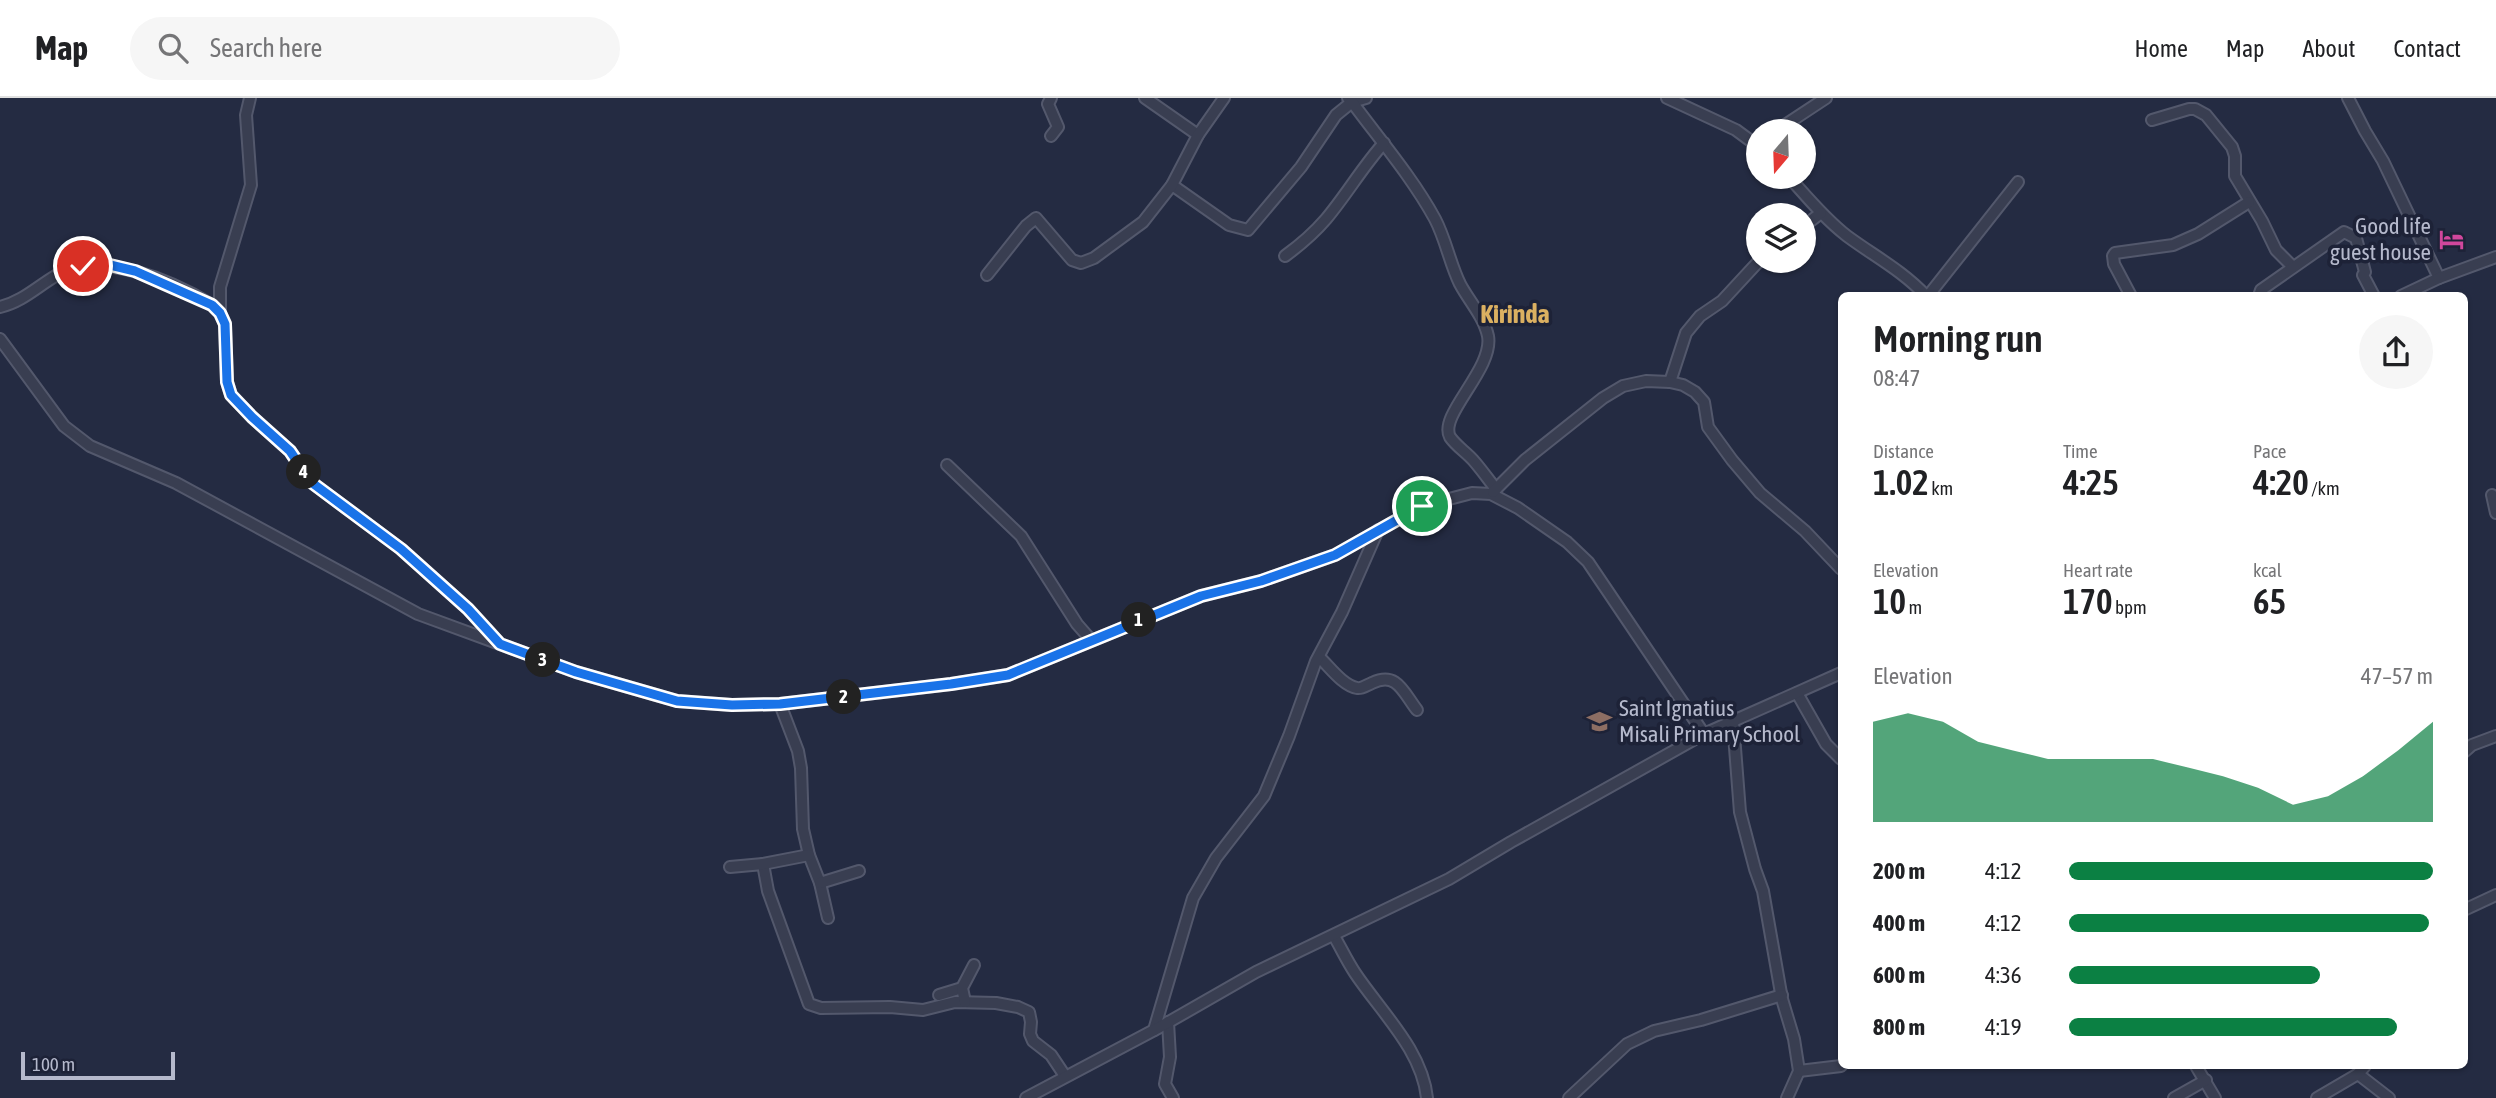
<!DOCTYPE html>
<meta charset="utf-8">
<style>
:root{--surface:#fff;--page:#f6f6f6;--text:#202124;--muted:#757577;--line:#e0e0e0;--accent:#0b8043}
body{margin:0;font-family:"Asap Condensed",sans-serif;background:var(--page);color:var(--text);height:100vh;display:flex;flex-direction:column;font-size:26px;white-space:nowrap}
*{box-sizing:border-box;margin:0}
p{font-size:23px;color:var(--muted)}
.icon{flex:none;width:38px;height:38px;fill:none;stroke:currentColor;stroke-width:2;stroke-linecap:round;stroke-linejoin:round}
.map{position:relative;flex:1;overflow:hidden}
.side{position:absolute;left:1838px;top:194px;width:630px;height:777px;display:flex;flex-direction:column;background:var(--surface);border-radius:10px;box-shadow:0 2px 5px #0004}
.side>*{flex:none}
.needle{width:46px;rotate:199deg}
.controls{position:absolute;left:1746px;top:21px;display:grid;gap:14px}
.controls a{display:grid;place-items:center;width:70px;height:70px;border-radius:50%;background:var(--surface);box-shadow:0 2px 5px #0004;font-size:35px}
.scale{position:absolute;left:21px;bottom:18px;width:154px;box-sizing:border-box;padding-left:7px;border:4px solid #b5b9cc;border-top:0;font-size:19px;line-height:24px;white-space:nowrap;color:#b5b9cc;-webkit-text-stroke:5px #1d2237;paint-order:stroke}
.pin{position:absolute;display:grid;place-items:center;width:60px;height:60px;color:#fff;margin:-30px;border:4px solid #fff;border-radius:50%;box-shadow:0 2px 7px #0007}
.km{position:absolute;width:35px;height:35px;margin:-18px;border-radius:50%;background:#222;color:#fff;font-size:19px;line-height:35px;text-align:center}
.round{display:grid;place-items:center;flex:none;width:74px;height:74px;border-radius:37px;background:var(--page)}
.head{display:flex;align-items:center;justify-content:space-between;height:119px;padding:0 35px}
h1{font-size:38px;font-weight:600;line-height:52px}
.metrics{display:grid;grid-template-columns:repeat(3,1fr);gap:10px;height:119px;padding:7px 35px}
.metrics div{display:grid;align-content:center}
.metrics b{font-size:35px;font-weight:600}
.metrics small{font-size:19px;font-weight:400}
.metrics p{font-size:19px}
.chart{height:196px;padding:14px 35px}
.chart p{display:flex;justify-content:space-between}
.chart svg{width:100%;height:126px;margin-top:7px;fill:var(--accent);opacity:.7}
ul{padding:0 35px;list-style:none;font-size:23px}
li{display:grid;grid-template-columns:112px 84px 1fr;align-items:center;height:52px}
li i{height:18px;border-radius:9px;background:var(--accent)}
header{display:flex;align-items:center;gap:42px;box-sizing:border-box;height:98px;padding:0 35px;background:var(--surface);border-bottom:2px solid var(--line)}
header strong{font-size:33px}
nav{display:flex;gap:38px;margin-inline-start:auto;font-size:24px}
.search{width:490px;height:63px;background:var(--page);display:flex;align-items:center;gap:18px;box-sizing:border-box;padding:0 24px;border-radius:38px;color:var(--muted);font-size:26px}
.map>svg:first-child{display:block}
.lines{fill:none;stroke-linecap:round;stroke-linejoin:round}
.street-casing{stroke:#53586c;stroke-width:14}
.street{stroke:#393e51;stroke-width:10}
.route-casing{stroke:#fff;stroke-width:14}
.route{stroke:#1a73e8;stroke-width:9}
.labels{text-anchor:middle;stroke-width:7;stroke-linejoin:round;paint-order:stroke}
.poi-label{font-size:23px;fill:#b5b9cc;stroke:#1d2237;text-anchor:end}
.quarter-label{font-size:26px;font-weight:bold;fill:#dbb061;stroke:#1d2237}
</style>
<header>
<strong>Map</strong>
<div class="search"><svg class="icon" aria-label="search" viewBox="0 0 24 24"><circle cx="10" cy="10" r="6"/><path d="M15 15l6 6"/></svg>Search here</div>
<nav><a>Home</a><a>Map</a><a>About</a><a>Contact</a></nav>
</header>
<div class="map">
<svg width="2496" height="1000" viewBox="0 0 2496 1000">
<rect width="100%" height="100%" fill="#242b42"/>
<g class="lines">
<defs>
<g id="street">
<path d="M 1145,0 L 1198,37"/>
<path d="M 1348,0 L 1352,4 L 1366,0"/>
<path d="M 1667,0 L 1736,32 L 1759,49"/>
<path d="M 2348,0 L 2365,33 L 2383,63 L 2439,180"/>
<path d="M 2152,22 L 2189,11 L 2195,11 L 2206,17 L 2232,49 L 2235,58 L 2235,78 L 2262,123 L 2276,152 L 2293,169"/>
<path d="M 1776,33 L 1826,0"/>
<path d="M 1051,38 L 1058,29 L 1048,6 L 1051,0"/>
<path d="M 1789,79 C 1807,99 1825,121 1847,138 C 1874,158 1903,173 1926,198"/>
<path d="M 1172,87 L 1229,127 L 1248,132 L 1301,69 L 1336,17 L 1352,4 C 1380,42 1412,79 1435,121 C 1446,142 1450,166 1460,186 C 1469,203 1484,219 1488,238 C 1494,271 1438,317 1450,339 C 1456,348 1466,354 1473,362 C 1481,371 1488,381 1496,391"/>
<path d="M 1804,128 L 1821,115"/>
<path d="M 1285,158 C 1300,147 1314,135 1326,121 C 1347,96 1363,68 1384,45"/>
<path d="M 987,177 L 1026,128 L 1036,120 L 1072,162 L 1081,165 L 1094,160 L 1143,124 L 1172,87 L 1198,37 L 1224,0"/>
<path d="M 1928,198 L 2018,84"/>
<path d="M 2131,198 L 2114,166 L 2113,158 L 2115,155 L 2173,147 L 2198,136 L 2249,104"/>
<path d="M 2259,198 L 2261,192 L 2344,134 L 2356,140 L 2365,174 L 2363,177 L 2374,198"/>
<path d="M 2401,198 L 2439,180 L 2496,159"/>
<path d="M 0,209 C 22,204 38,188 57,177 C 101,152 172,183 212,207 L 220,215 L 225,226 L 227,284 L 231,297 L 252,319 L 290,353 L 311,384 L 401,451 L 468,511 L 498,544"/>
<path d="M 220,215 L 220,189 L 251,87 L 246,17 L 250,0"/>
<path d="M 0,241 L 64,328 L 90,348 L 176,385 L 418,516 L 576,574 L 677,603 L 732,607 L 780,606 L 952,586 L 1008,577 L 1201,498 L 1261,483 L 1335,457 L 1422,408 L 1472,395 L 1491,396 L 1518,410 L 1567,444 L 1588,464 L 1704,636"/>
<path d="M 1670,284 L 1686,235 L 1700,218 L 1722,203 L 1759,163"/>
<path d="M 947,367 L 1021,438 L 1077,526 L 1091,542"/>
<path d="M 1493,394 L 1525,362 L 1603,300 L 1623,288 L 1646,283 L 1670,284 L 1683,287 L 1695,294 L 1704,304 L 1708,329 L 1732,362 L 1760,395 L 1805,433 L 1841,471"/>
<path d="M 2492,397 L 2496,415"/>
<path d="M 1319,559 C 1329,568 1342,587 1357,590 C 1362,591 1367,587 1372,585 C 1397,573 1403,594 1417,612"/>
<path d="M 1797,595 L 1826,646 L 1841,661"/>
<path d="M 780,606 L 798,653 L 801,670 L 803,731 L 809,757 L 820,785 L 828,820"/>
<path d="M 1733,624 L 1740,714 L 1755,771 L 1763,793 L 1782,901 L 1794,941 L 1799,973 L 1787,1000"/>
<path d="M 2464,654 L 2472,647 L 2496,638"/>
<path d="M 763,766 L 768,793 L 809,906 L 821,910 L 890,909 L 923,912 L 955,904 L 996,905 L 1018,909 L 1029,914 L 1031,924 L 1030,936 L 1033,943 L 1051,957 L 1065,978"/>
<path d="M 730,769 L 763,766 L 809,757"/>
<path d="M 820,785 L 859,773"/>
<path d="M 2464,812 L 2496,797"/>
<path d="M 1334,838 C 1341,850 1347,863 1355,875 C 1381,914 1422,952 1427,1000"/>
<path d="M 939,897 L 962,890"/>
<path d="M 965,904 L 962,890 L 974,867"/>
<path d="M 1168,924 L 1170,959 L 1165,986 L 1173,1000"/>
<path d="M 1154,932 L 1193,800 L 1216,760 L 1264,698 L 1289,638 L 1316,563 L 1342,514 L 1378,432"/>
<path d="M 2196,968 L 2215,1000"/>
<path d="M 1799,973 L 1841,968"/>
<path d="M 2358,976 L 2389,1000"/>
<path d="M 1026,1000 L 1160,929 L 1256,874 L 1449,781 L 1511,744 L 1704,636 L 1841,575"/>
<path d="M 1569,1000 L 1627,946 L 1654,933 L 1701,922 L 1782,897"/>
<path d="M 2174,1000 L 2206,982"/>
<path d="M 2317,1000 L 2358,976 L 2365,968"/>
</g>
</defs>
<use href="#street" class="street-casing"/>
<use href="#street" class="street"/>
</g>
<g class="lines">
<defs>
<path id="route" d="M 83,168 L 110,167 L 135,173 L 212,207 L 220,215 L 225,226 L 227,284 L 231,297 L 252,319 L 290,353 L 311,384 L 401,451 L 468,511 L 500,546 L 576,574 L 677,603 L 732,607 L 780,606 L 951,586 L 1008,577 L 1201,498 L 1261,483 L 1335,457 L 1422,408"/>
</defs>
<use href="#route" class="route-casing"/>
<use href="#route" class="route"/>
</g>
<defs>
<symbol id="hotel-bare" viewBox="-9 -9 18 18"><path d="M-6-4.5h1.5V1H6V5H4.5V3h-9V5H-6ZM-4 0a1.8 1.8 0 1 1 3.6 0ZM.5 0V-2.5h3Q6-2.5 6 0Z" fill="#d1479c" stroke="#1d2237" stroke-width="2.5" paint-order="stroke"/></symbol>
<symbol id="school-bare" viewBox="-9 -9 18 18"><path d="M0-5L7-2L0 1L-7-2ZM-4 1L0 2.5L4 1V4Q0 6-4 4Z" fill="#8d6e63" stroke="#1d2237" stroke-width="2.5" paint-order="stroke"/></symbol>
</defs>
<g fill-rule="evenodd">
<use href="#hotel-bare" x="2434" y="124" width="35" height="35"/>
<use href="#school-bare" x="1582" y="606" width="35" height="35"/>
</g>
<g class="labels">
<g class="poi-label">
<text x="2431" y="136">Good life<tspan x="2431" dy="26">guest house</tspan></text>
<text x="1619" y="618" text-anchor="start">Saint Ignatius<tspan x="1619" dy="26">Misali Primary School</tspan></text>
</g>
<g class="quarter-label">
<text x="1515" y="225">Kirinda</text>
</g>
</g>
</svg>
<div class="controls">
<a><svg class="needle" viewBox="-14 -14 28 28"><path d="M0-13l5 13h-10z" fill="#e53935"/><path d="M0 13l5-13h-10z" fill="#757577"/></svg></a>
<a><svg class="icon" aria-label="layers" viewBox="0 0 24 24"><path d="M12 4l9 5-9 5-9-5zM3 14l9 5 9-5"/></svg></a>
</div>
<div class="scale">100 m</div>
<div class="pin" style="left:1422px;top:408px;background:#1e9e55"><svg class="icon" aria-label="arrive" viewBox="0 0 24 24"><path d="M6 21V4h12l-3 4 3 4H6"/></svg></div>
<div class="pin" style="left:83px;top:168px;background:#d93025"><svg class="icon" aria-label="check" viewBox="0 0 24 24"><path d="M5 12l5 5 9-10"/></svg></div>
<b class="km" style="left:1139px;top:522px">1</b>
<b class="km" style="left:844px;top:599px">2</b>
<b class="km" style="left:543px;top:562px">3</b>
<b class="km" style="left:304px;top:374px">4</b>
<section class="side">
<div class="head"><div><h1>Morning run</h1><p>08:47</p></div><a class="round"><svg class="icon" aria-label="share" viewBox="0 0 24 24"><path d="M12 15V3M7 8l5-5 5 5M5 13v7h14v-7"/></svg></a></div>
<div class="metrics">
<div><p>Distance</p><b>1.02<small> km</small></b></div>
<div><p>Time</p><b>4:25</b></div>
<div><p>Pace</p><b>4:20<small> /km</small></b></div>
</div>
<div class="metrics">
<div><p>Elevation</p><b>10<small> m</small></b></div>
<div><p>Heart rate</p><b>170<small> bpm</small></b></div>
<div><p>kcal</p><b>65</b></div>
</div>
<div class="chart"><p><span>Elevation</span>47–57 m</p>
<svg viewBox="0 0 160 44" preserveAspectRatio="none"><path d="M0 44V9L10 6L20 9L30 16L40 19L50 22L60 22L70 22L80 22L90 25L100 28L110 32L120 38L130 35L140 28L150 19L160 9V44z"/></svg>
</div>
<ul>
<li><b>200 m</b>4:12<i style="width:100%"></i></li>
<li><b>400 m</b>4:12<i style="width:99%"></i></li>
<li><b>600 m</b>4:36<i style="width:69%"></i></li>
<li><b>800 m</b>4:19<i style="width:90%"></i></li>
</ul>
</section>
</div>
